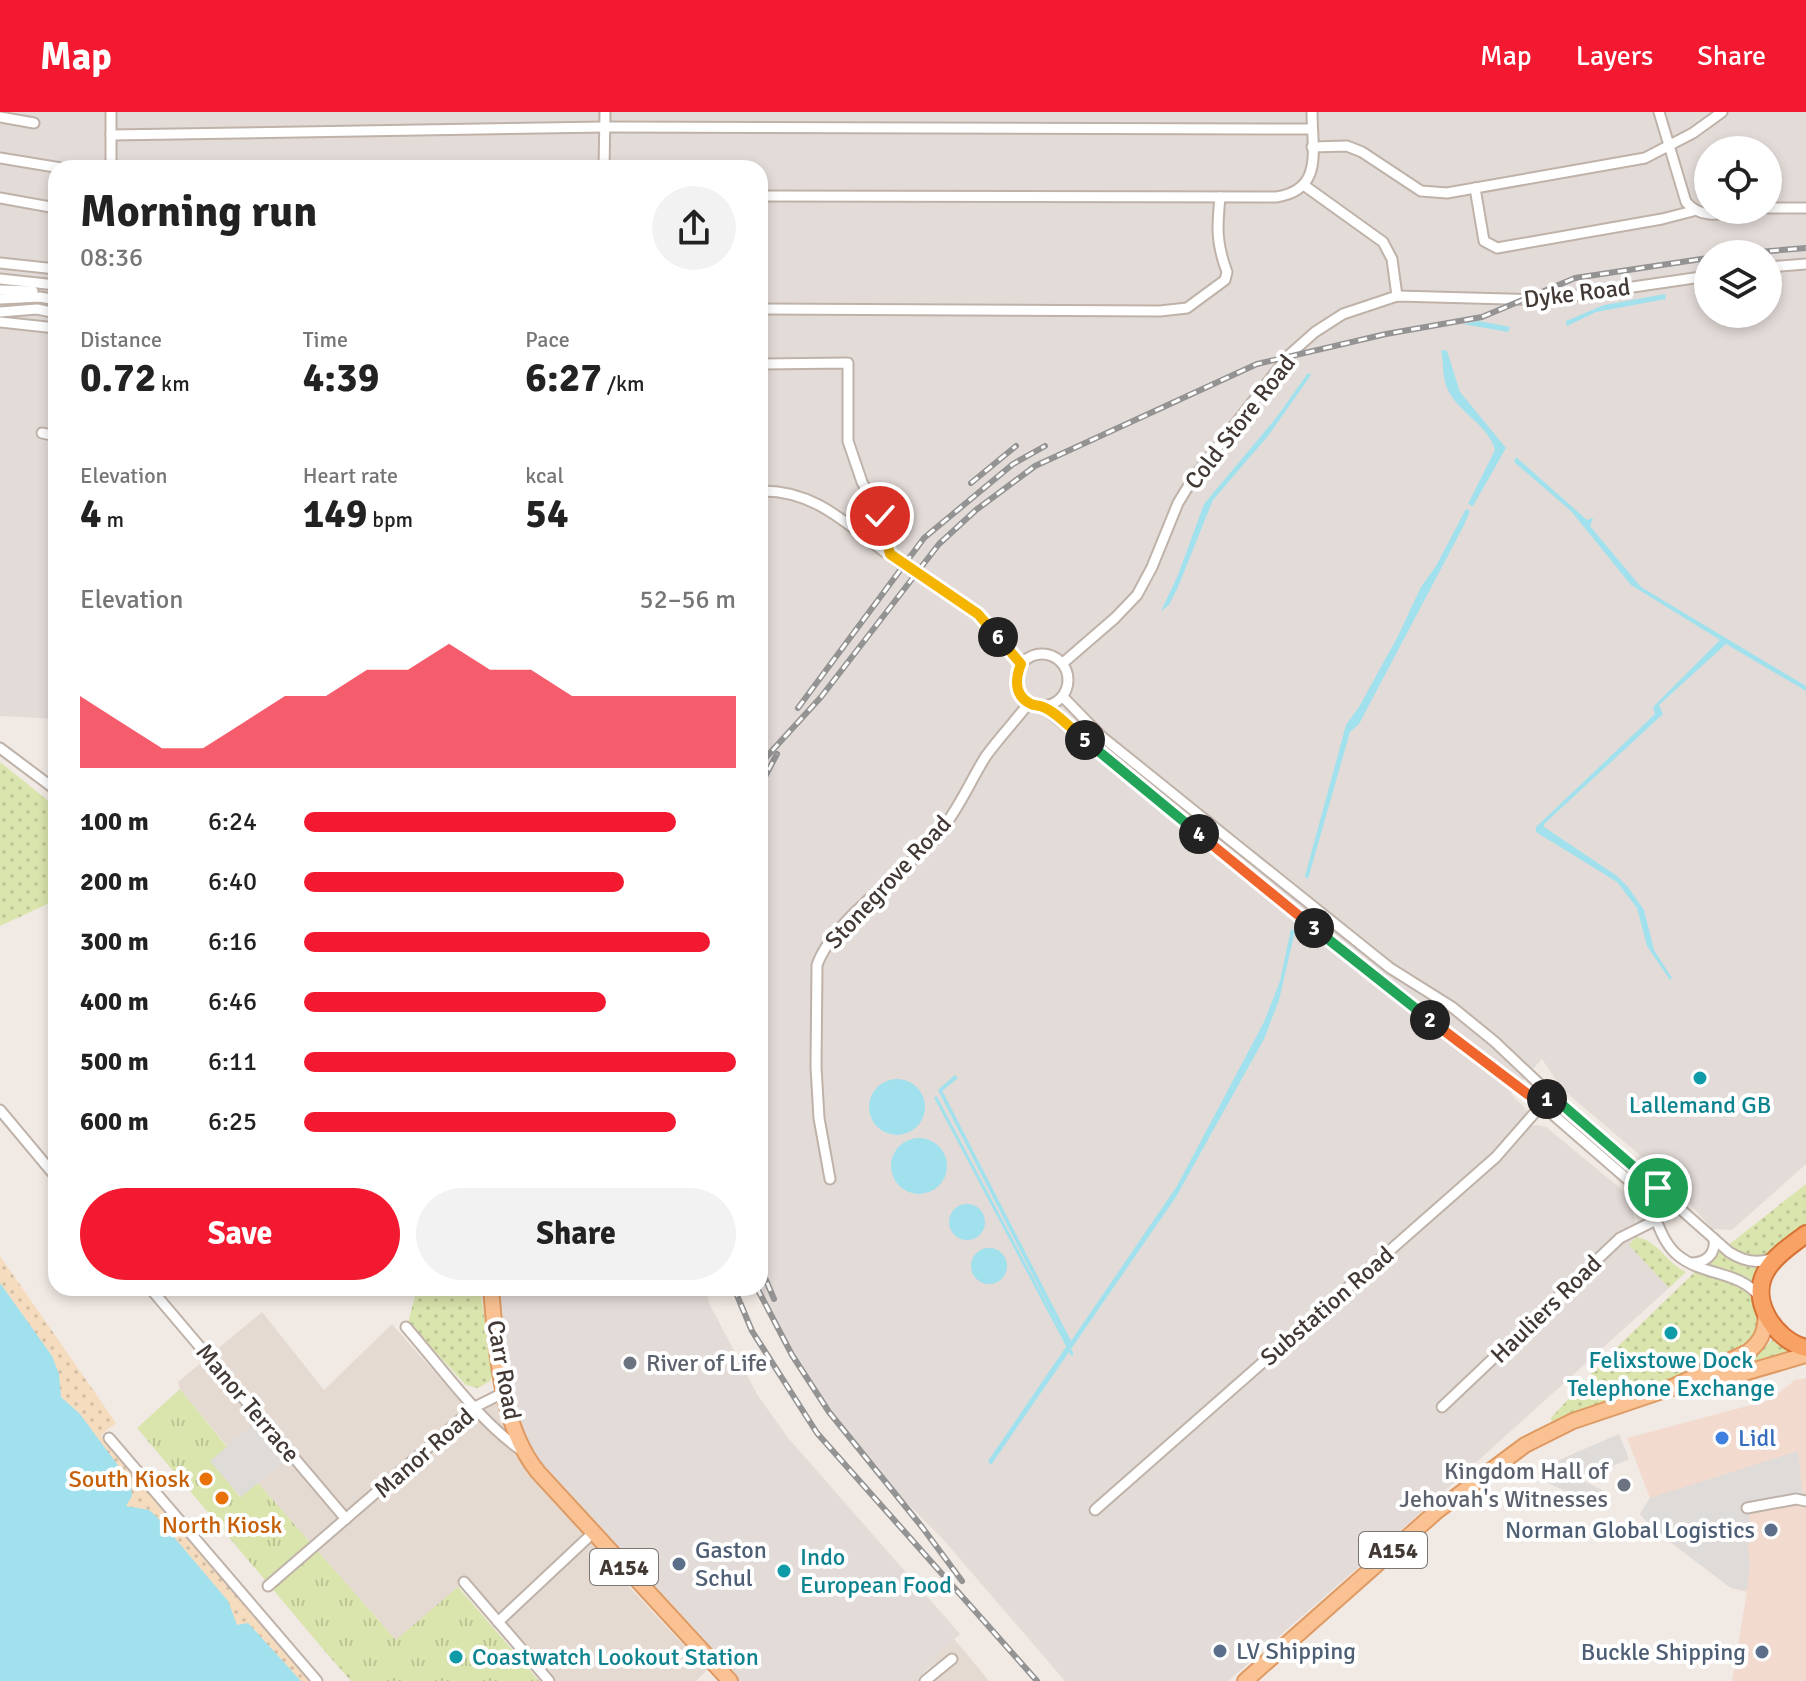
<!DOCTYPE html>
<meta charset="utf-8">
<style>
:root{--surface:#fff;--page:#f2f2f2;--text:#222;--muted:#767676;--accent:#f21930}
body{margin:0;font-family:Signika,sans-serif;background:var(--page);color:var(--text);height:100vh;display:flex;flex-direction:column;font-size:30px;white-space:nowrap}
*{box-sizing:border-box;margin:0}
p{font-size:26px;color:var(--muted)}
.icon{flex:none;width:44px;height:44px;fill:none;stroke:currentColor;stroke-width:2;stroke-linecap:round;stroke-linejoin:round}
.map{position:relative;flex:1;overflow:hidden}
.sheet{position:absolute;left:48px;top:48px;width:720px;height:1136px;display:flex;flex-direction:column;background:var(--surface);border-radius:24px;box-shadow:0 4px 12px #0003}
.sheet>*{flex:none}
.fabs{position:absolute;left:1694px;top:24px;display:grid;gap:16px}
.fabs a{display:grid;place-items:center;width:88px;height:88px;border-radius:50%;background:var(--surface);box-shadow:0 4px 12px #0003;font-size:40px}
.pin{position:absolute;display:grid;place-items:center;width:68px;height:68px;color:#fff;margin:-34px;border:4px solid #fff;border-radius:50%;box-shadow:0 2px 8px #0007}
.km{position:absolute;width:40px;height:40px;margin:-20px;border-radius:50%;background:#222;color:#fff;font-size:22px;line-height:40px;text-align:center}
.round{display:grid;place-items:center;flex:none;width:84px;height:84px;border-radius:42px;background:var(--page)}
.summary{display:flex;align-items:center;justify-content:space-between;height:136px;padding:0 32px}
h1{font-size:44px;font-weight:700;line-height:60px}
.metrics{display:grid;grid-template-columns:repeat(3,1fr);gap:12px;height:136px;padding:8px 32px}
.metrics div{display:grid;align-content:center}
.metrics b{font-size:40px;font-weight:700}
.metrics small{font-size:22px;font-weight:400}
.metrics p{font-size:22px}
.chart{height:224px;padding:16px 32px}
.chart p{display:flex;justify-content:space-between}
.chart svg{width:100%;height:144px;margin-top:8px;fill:var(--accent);opacity:.7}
.action{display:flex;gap:16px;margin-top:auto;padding:16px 32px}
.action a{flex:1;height:92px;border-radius:48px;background:var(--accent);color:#fff;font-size:32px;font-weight:700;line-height:92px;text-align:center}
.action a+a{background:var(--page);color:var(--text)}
ul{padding:0 32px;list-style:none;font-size:26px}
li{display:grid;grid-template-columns:128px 96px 1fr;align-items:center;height:60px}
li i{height:20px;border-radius:10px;background:var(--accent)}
header{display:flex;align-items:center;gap:48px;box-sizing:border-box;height:112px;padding:0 40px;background:var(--accent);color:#fff}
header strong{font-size:38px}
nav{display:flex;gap:44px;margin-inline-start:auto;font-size:28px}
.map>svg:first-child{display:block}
.residential{fill:#e5dad1}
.commercial{fill:#f3dace}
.industrial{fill:#e3dbd8;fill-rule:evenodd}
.grass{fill:url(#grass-dots)}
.sand{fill:url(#sand-dots)}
.park{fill:url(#park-tufts)}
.parking{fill:#dedbd9}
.water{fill:#a0e1ed}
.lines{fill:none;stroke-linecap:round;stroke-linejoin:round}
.stream{stroke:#a0e1ed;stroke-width:3}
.street-casing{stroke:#bfb2a9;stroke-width:13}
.primary-casing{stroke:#df9a63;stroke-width:18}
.highway-casing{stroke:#d77337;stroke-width:20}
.street{stroke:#fff;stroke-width:9}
.primary{stroke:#fac293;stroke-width:14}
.highway{stroke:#f9a266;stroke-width:16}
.rail-casing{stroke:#939393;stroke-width:6}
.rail{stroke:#fff;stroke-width:3;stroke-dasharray:9;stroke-linecap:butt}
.split-1-casing{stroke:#fff;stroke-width:16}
.split-2-casing{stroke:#fff;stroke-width:16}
.split-3-casing{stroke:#fff;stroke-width:16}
.split-4-casing{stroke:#fff;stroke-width:16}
.split-5-casing{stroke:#fff;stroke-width:16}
.split-6-casing{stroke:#fff;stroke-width:16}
.split-7-casing{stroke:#fff;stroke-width:16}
.split-1{stroke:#22a559;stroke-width:10}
.split-2{stroke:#f0652b;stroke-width:10}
.split-3{stroke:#22a559;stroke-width:10}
.split-4{stroke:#f0652b;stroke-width:10}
.split-5{stroke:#22a559;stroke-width:10}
.split-6{stroke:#f5b400;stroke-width:10}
.split-7{stroke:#f5b400;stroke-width:10}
.culture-dot{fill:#0f9aa8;stroke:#fff;stroke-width:3}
.worship-dot{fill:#6b7280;stroke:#fff;stroke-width:3}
.shop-dot{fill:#3f7fe0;stroke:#fff;stroke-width:3}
.food-dot{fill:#e8710a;stroke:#fff;stroke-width:3}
.service-dot{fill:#5c6f8a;stroke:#fff;stroke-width:3}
.labels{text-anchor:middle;stroke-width:8;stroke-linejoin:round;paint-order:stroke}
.shield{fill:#fff;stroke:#7b7471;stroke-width:2}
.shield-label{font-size:22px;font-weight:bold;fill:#423934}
.street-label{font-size:24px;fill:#423934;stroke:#fff}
.culture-label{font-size:24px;fill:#0d838f;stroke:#fff}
.worship-label{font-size:24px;fill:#5b616d;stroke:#fff;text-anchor:start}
.shop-label{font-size:24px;fill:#366cbe;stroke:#fff;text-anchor:start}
.food-label{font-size:24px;fill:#c56008;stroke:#fff;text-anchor:end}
.service-label{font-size:24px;fill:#4e5e75;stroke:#fff;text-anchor:end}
</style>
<header>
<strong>Map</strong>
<nav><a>Map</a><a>Layers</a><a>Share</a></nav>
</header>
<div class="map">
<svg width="1806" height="1569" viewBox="0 0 1806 1569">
<defs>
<pattern id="grass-dots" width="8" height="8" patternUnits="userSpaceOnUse" patternTransform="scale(2)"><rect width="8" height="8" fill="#dae4ad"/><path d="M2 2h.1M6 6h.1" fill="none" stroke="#bcc495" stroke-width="1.8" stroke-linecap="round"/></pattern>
<pattern id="sand-dots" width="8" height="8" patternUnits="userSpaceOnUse" patternTransform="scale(2)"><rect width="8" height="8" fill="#f5dcbf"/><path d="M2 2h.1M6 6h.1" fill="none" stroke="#d3bea5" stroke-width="1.8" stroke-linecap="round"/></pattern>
<pattern id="park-tufts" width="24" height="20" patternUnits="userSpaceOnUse" patternTransform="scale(2)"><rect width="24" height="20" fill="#dae4ad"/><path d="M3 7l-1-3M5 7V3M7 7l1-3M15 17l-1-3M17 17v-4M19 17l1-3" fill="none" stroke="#bcc495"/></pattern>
</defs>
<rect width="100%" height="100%" fill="#f1e9e3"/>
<g class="residential">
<path d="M 262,1200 L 324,1278 L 392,1212 L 473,1304 L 486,1293 L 501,1291 L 570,1405 L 617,1462 L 707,1558 L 696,1569 L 550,1569 L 464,1470 L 397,1529 L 258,1371 L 241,1385 L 210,1349 L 227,1334 L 180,1277 L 178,1270 Z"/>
<path d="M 954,1527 L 989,1569 L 916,1569 L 929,1557 L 938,1541 Z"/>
</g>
<path class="commercial" d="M 1806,1266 L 1806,1569 L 1732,1569 L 1747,1480 L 1731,1476 L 1653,1417 L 1640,1402 L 1650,1386 L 1627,1326 L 1770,1288 L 1795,1268 Z"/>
<g class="industrial">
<path d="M 0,0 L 1806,0 L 1806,1052 L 1732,1118 L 1712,1117 L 1666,1065 L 1562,977 L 1542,947 L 1511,982 L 1529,1000 L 1519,1016 L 1537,1013 L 1546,1015 L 1632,1086 L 1636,1125 L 1629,1133 L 1669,1176 L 1418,1403 L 1228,1569 L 1065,1569 L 941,1425 L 885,1369 L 830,1300 L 792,1243 L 757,1176 L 760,1176 L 760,56 L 56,56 L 56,607 L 0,604 ZM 1708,38 L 1768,38 L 1768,98 L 1708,98 ZM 1708,142 L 1768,142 L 1768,202 L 1708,202 Z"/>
<path d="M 498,1176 L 705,1176 L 710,1193 L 758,1284 L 789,1327 L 960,1522 L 938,1541 L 937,1547 L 916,1569 L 733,1569 L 731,1563 L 529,1336 L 519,1310 L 508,1251 Z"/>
</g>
<g class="grass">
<path d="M 0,650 L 56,695 L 56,788 L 0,814 Z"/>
<path d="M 1806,1072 L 1806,1122 L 1778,1143 L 1761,1187 L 1755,1234 L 1552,1317 L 1551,1306 L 1609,1243 L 1699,1156 Z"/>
<path d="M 1636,1125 C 1659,1129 1665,1150 1686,1160 L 1669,1176 L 1629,1133 Z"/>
<path d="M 412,1176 L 480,1176 L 493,1263 L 490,1269 L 478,1276 L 466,1273 L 408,1211 L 416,1180 Z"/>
<path d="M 1772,1228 L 1792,1242 L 1711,1264 L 1758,1242 Z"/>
<path d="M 330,1531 L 366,1569 L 351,1569 L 323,1537 Z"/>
</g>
<path class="sand" d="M 0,1144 L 116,1311 L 101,1323 L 309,1569 L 229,1569 L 0,1238 Z"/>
<path class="park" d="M 180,1277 L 227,1335 L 211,1349 L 240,1385 L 258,1371 L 396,1528 L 458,1475 L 539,1569 L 366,1569 L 330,1532 L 323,1537 L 137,1316 Z"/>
<g class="parking">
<path d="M 253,1313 L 283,1350 L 241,1385 L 210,1349 Z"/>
<path d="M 1619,1322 L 1629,1347 L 1582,1367 L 1579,1361 L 1574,1364 L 1606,1380 L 1610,1387 L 1603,1390 L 1601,1395 L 1548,1371 L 1555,1358 L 1552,1351 Z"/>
<path d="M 1798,1339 L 1803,1388 L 1748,1396 L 1750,1410 L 1748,1441 L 1750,1451 L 1747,1479 L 1731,1476 L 1653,1417 L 1640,1402 L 1650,1386 Z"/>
</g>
<g class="water">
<path d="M 1665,182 L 1666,187 L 1596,200 L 1567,214 L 1566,209 L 1604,193 Z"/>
<path d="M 1479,209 L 1510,215 L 1508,220 L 1463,212 Z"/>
<path d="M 1441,238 L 1447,239 L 1460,280 L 1506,336 L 1473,394 L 1468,392 L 1495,338 C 1488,312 1458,301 1447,276 C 1442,264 1444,251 1441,238 Z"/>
<path d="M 1308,261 L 1311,263 L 1268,324 L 1213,388 L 1178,475 L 1169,493 L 1161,499 L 1178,463 L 1204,392 L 1276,306 Z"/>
<path d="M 1516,345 L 1587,408 L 1593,406 L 1590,414 L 1641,475 L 1806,574 L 1806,579 L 1726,532 L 1659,593 L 1663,602 L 1544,712 L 1544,715 L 1617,764 L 1628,775 L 1644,798 L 1654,838 L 1672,866 L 1670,868 L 1647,834 L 1637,796 L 1617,770 L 1536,720 L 1536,715 L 1655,602 L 1653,595 L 1720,528 L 1631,473 L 1571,399 L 1514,350 Z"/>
<path d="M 1466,397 L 1470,399 L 1463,415 L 1359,612 L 1350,620 L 1308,767 L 1305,764 L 1346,613 L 1359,595 L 1398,524 L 1421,475 L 1436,454 Z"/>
<path d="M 1291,817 L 1295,819 L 1279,888 L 1264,927 L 1176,1085 L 991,1353 L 988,1349 L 1068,1232 L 938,978 L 955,963 L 958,966 L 942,979 L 945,984 L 1071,1229 L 1177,1074 L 1264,910 L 1280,869 Z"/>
<circle cx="897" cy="995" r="28"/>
<circle cx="919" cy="1054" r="28"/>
<circle cx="967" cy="1110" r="18"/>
<circle cx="989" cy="1154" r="18"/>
<path d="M 0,1171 L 52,1244 L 59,1262 L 61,1285 L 80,1302 L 131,1371 L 132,1384 L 126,1394 L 149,1398 L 157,1405 L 228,1489 L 237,1513 L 248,1511 L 301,1569 L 0,1569 Z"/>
</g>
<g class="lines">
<path class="stream" d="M 936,986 L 1072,1242"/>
<defs>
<g id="street">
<path d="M 111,0 L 111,56"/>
<path d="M 1659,0 L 1686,90 C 1702,109 1725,101 1747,98"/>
<path d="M 0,5 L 34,11"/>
<path d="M 111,23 L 605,15 L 1312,17"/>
<path d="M 1312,35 L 1347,34 L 1362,40 L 1421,79 L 1447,81 L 1645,46 L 1693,21 L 1722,0"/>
<path d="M 0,46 L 61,56"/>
<path d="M 604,56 L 605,0"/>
<path d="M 1305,74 L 1383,130 L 1392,147 L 1397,184"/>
<path d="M 1475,76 L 1484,129 L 1497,136 L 1662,107 L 1693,99"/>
<path d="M 760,84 L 1276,85 C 1324,78 1312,38 1312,0"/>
<path d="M 0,86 L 56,96"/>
<path d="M 1768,96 L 1806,96"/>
<path d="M 0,151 L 56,157"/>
<path d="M 1768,155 L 1806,152"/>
<path d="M 0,167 L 56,173"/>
<path d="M 0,178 L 33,179"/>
<path d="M 0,187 L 40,185 L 56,188"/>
<path d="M 760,197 L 1160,199 L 1187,196 L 1225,168 L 1227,160 C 1216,131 1217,115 1220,85"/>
<path d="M 0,200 L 37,197 L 56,201"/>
<path d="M 0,210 L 56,216"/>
<path d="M 760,252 L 848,251 L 848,329 L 862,370 L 880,404 L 890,442"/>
<path d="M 42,321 L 56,324"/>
<path d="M 760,379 C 819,377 854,420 899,450 C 925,467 953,481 976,501 C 993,515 1007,536 1021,552"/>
<circle cx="1042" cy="568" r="26"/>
<path d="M 1063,551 L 1115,506 L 1137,483 L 1152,455 L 1178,391 L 1192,368 L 1289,243 L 1315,220 L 1343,202 L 1397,184 L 1544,188 L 1708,164"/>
<path d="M 1063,585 L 1101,624 L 1229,727 L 1390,856 L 1452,895 L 1495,930 L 1551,983 L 1729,1140 C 1743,1149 1759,1153 1774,1145"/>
<path d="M 1043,595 L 1405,890 L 1542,993 L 1641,1079 C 1657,1099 1658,1129 1680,1145 C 1705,1164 1739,1159 1759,1184"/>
<path d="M 0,636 L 56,678"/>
<path d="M 0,998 L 56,1065"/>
<path d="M 830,1067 L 819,1006 L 816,955 L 817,853 C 835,803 911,759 945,713 C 961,692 972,666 986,644 C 999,626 1015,609 1029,591"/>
<path d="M 1655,1103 C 1658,1091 1665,1090 1677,1092"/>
<path d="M 1691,1151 C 1706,1151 1716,1142 1714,1127"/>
<path d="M 150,1176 L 346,1407"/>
<path d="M 406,1215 C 441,1255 478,1308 521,1338"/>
<path d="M 1442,1295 L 1620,1126 L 1656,1108"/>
<path d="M 109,1326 L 317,1569"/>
<path d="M 1747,1396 L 1796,1387 L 1806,1389"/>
<path d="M 1095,1398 L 1496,1045 L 1545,989"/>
<path d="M 464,1470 L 549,1569"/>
<path d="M 268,1474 L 475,1295 L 505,1280"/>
<path d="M 498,1510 L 595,1419"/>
<path d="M 925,1569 L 952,1547"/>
</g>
<g id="primary">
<path d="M 491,1176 C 496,1234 500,1314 538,1360 L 730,1569"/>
<path d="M 1676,1276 L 1699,1274 L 1806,1243"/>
<path d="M 1245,1569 L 1437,1399 L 1525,1333 L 1573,1309 L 1668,1277 L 1748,1240 C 1762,1229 1767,1217 1765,1200"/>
</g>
<path id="highway" d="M 1806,1122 C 1793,1132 1777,1142 1768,1156 C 1747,1186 1774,1228 1806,1236"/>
</defs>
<use href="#street" class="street-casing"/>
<use href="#primary" class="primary-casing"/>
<use href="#highway" class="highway-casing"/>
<use href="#street" class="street"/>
<use href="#primary" class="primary"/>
<use href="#highway" class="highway"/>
<defs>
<g id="rail">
<path d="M 1734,142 L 1806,136"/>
<path d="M 971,371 L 1016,334"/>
<path d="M 798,596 L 924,426 L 1013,352 L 1045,334"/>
<path d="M 760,652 L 821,585 L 939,432 L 976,398 L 1035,354 L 1257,252 L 1386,222 L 1482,205 L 1575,166 L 1708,146"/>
<path d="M 760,674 L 777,642"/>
<path d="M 760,1154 L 774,1187"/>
<path d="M 734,1176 L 752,1219 L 817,1321 L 1037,1569"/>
<path d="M 757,1176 L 792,1243 L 829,1300 L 922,1415 L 962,1469"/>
</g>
</defs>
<use href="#rail" class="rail-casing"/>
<use href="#rail" class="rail"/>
</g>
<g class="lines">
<defs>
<path id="split-1" d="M 1547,987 L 1551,983 L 1658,1076"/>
<path id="split-2" d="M 1430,908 L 1542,993 L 1547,987"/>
<path id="split-3" d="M 1314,816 L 1430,908"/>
<path id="split-4" d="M 1199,722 L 1314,816"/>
<path id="split-5" d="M 1085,628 L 1199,722"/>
<path id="split-6" d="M 998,525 L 1021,552 C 1015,567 1014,584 1031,592 C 1035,594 1039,593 1043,595 C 1058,601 1072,618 1085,628"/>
<path id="split-7" d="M 880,404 L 890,442 L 978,502 L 998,525"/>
</defs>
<use href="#split-1" class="split-1-casing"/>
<use href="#split-2" class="split-2-casing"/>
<use href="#split-3" class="split-3-casing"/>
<use href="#split-4" class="split-4-casing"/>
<use href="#split-5" class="split-5-casing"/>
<use href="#split-6" class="split-6-casing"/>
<use href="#split-7" class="split-7-casing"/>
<use href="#split-1" class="split-1"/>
<use href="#split-2" class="split-2"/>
<use href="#split-3" class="split-3"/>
<use href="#split-4" class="split-4"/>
<use href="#split-5" class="split-5"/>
<use href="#split-6" class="split-6"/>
<use href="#split-7" class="split-7"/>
</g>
<g class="culture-dot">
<circle cx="1700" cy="966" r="8"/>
<circle cx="1671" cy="1221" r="8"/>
<circle cx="784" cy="1459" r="8"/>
<circle cx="456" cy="1545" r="8"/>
</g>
<g class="worship-dot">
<circle cx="630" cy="1251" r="8"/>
<circle cx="1624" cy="1373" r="8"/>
</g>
<circle class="shop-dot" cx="1722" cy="1326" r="8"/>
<g class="food-dot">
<circle cx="206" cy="1367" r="8"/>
<circle cx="222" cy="1386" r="8"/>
</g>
<g class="service-dot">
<circle cx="1771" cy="1418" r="8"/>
<circle cx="679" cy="1452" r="8"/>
<circle cx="1220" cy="1539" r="8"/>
<circle cx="1762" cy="1540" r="8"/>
</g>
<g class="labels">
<g class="shield">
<rect x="1359" y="1420" width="68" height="36" rx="6"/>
<rect x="590" y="1437" width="68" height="36" rx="6"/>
</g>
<g class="shield-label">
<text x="1393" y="1446">A154</text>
<text x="624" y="1463">A154</text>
</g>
<g class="street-label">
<text transform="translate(1577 181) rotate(-7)" y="8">Dyke Road</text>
<text transform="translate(1240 310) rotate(-52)" y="8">Cold Store Road</text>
<text transform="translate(888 770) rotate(-47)" y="8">Stonegrove Road</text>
<text transform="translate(1327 1194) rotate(-41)" y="8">Substation Road</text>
<text transform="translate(1546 1197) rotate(-44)" y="8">Hauliers Road</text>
<text transform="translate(504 1258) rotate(80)" y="8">Carr Road</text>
<text transform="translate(248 1291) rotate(50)" y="8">Manor Terrace</text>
<text transform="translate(424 1341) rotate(-41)" y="8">Manor Road</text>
</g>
<g class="culture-label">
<text x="1700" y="1001">Lallemand GB</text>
<text x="1671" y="1256">Felixstowe Dock<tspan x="1671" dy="28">Telephone Exchange</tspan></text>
<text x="800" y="1453" text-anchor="start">Indo<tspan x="800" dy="28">European Food</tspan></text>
<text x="472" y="1553" text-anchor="start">Coastwatch Lookout Station</text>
</g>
<g class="worship-label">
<text x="646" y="1259">River of Life</text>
<text x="1608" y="1367" text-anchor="end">Kingdom Hall of<tspan x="1608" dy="28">Jehovah's Witnesses</tspan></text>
</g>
<g class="shop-label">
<text x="1738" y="1334">Lidl</text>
</g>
<g class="food-label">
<text x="190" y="1375">South Kiosk</text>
<text x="222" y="1421" text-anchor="middle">North Kiosk</text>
</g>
<g class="service-label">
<text x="1755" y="1426">Norman Global Logistics</text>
<text x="695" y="1446" text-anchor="start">Gaston<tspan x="695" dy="28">Schul</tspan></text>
<text x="1236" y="1547" text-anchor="start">LV Shipping</text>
<text x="1746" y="1548">Buckle Shipping</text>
</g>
</g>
</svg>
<div class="fabs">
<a><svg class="icon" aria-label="locate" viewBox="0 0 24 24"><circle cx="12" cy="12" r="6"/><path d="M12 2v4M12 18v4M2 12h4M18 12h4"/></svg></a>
<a><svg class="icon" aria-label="layers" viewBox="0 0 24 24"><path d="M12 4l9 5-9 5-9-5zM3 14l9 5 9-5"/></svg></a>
</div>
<div class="pin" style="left:1658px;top:1076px;background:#1e9e55"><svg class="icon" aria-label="arrive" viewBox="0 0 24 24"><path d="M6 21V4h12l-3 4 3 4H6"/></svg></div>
<div class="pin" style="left:880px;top:404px;background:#d93025"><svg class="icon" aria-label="check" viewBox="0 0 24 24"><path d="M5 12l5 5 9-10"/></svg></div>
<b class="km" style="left:1547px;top:987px">1</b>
<b class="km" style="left:1430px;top:908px">2</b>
<b class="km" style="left:1314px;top:816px">3</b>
<b class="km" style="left:1199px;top:722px">4</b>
<b class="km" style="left:1085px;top:628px">5</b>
<b class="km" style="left:998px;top:525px">6</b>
<section class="sheet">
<div class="summary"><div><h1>Morning run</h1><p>08:36</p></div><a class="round"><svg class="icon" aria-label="share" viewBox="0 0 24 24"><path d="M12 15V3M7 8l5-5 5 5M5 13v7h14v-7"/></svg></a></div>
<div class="metrics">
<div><p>Distance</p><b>0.72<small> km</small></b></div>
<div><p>Time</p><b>4:39</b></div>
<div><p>Pace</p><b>6:27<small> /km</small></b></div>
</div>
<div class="metrics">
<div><p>Elevation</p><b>4<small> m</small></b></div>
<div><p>Heart rate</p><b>149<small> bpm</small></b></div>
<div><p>kcal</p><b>54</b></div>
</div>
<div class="chart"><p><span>Elevation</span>52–56 m</p>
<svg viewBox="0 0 160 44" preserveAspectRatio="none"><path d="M0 44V22L10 30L20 38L30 38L40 30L50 22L60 22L70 14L80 14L90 6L100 14L110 14L120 22L130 22L140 22L150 22L160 22V44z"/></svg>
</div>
<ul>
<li><b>100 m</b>6:24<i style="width:86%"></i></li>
<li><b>200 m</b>6:40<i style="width:74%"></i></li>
<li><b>300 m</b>6:16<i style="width:94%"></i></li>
<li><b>400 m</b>6:46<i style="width:70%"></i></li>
<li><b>500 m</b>6:11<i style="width:100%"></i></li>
<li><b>600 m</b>6:25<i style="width:86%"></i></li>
</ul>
<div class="action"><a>Save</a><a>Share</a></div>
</section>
</div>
